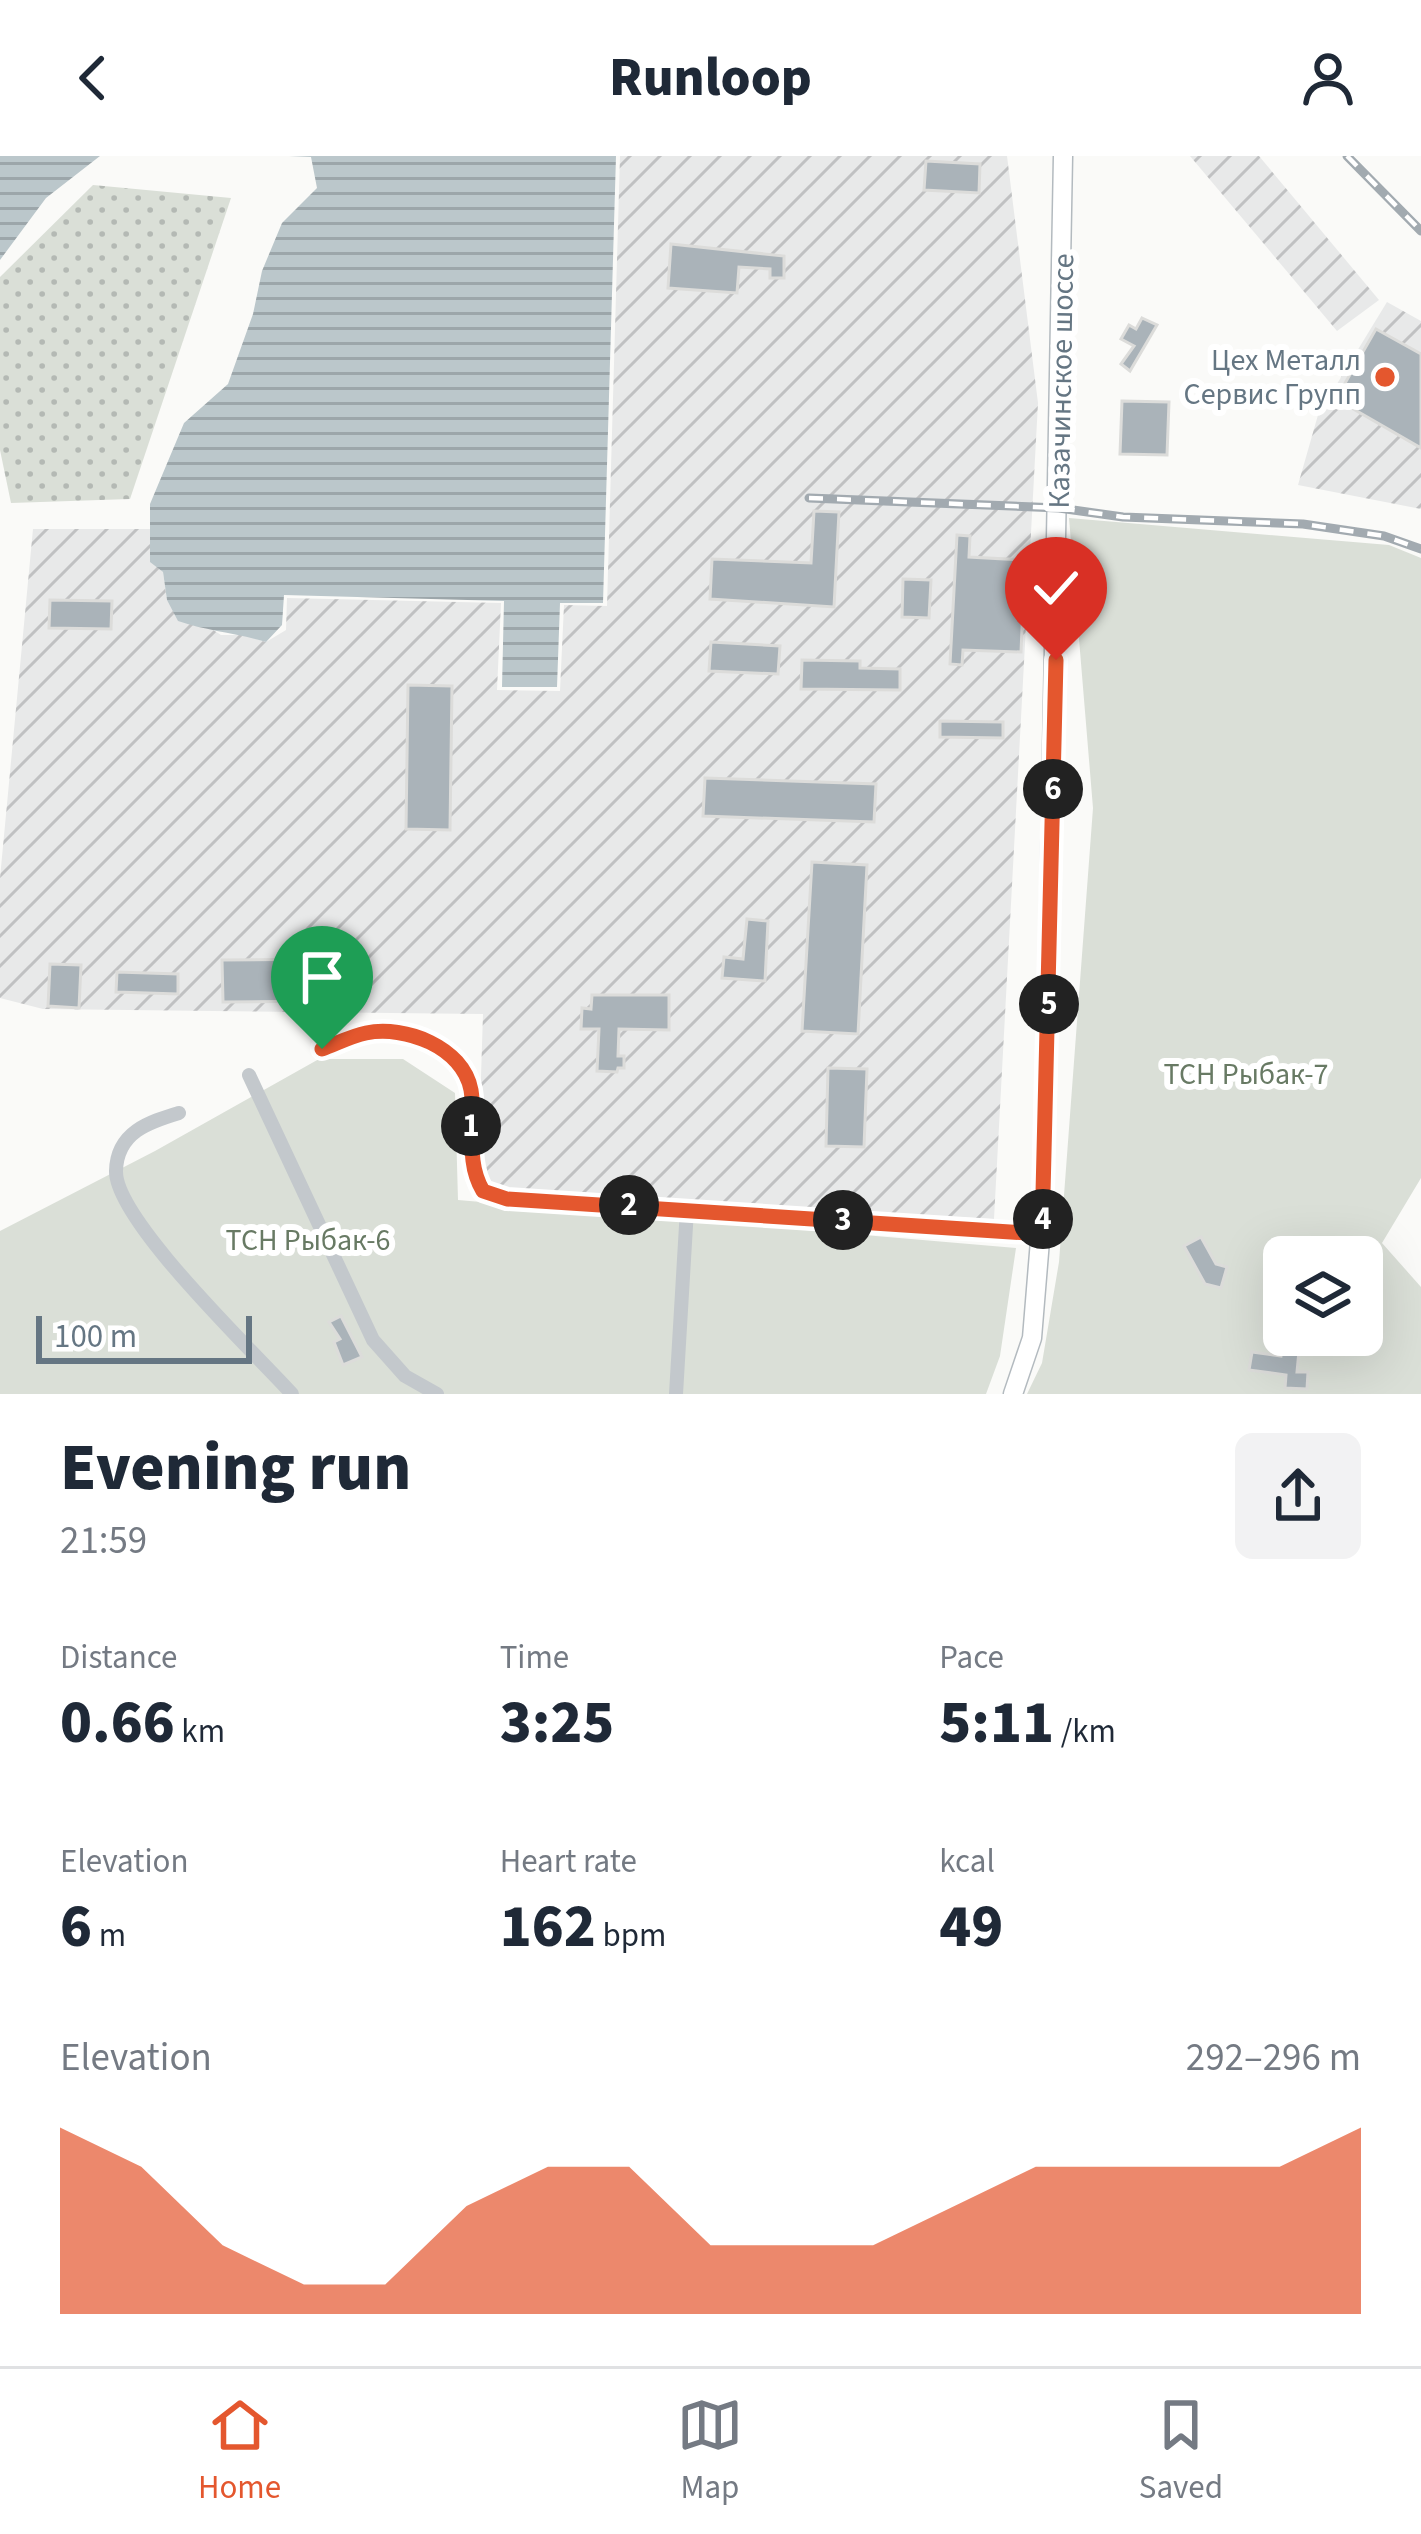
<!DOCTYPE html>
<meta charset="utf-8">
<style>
:root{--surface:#fff;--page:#f2f2f3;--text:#1f2937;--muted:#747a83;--line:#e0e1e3;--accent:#e4572e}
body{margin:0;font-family:"Source Sans 3",sans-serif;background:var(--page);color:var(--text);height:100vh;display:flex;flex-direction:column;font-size:45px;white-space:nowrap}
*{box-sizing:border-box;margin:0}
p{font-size:39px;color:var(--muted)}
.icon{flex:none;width:66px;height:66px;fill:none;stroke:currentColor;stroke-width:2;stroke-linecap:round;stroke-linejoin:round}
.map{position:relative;height:1238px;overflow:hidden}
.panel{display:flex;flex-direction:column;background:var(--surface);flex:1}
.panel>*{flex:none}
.fabs{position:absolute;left:1263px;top:1080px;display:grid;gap:24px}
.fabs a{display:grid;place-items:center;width:120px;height:120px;border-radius:18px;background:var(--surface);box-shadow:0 12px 48px #0002;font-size:60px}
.scale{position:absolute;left:36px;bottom:30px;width:216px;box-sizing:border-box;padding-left:12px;border:6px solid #657683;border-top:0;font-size:33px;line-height:42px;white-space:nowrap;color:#657683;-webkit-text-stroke:9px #fff;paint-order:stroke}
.pin{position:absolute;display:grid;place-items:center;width:102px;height:102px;color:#fff;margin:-123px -51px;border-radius:50% 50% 50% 0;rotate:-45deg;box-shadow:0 0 12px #0007}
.pin .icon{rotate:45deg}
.km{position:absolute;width:60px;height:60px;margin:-30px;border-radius:50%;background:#222;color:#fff;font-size:33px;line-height:60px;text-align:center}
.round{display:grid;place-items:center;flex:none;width:126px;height:126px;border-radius:18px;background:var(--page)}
.overview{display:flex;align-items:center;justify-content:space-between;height:204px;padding:0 60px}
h1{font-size:66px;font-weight:800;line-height:90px}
.metrics{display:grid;grid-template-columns:repeat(3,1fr);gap:18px;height:204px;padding:12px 60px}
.metrics div{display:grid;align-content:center}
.metrics b{font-size:60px;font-weight:800}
.metrics small{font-size:33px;font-weight:400}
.metrics p{font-size:33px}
.chart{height:336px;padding:24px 60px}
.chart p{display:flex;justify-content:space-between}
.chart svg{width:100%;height:216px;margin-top:12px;fill:var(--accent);opacity:.7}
header{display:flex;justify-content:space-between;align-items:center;height:156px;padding:0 60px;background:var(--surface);font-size:54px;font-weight:800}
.dock{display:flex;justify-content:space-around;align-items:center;height:168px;border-top:3px solid var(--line);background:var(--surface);font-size:33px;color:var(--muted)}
.dock a{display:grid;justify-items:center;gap:6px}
.dock .current{color:var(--accent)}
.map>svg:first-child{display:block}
.industrial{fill:url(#industrial-furrows)}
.grass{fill:url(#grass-dots)}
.green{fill:#dadfd7;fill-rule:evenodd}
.water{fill:url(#water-rules)}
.building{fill:#aab3b9;stroke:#dcdcda;stroke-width:3}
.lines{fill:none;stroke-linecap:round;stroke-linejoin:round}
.secondary-casing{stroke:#b3babf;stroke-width:21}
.minor{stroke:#c3c8cc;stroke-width:14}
.secondary{stroke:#fff;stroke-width:18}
.rail-casing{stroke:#a2aab0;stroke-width:9}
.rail{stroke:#fff;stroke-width:4.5;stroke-dasharray:14;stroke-linecap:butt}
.route-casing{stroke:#fff;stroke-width:24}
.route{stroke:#e4572e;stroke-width:15}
.poi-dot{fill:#e4572e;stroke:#fff;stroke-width:4.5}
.labels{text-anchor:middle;stroke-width:12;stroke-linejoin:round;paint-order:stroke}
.poi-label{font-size:30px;fill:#657683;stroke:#fff;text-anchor:end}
.street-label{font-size:30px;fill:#657683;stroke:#fff}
.park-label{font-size:30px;fill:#687a64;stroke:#fff}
</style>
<header><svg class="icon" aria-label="back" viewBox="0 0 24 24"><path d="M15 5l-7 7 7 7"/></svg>Runloop<svg class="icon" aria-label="person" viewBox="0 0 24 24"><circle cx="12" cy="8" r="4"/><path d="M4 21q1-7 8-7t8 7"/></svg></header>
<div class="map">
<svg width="1421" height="1238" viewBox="0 0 1421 1238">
<defs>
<pattern id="industrial-furrows" width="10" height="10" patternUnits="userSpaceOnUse" patternTransform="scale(3)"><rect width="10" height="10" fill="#e8e9e9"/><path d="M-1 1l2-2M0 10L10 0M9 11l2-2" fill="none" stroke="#c0c1c2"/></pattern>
<pattern id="grass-dots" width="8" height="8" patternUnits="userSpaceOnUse" patternTransform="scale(3)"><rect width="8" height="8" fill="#dadfd7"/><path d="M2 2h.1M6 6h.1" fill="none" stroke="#b4b9b4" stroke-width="1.8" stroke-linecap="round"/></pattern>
<pattern id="water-rules" width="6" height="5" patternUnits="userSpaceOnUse" patternTransform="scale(3)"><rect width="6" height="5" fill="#bbc7cb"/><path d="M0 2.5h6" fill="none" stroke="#9ca6aa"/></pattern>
</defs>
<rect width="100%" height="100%" fill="#fafaf8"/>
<g class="industrial">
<path d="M 620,0 L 1007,0 L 1038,247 L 994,1063 L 493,1036 L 478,1015 L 483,858 L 43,853 L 0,842 L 0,722 L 33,373 L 150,373 L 150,405 L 163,416 L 167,444 L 221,479 L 244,479 L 266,486 L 286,474 L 287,442 L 501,447 L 497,534 L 560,535 L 564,449 L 607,450 Z"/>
<path d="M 1190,0 L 1259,0 L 1379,144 L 1337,175 Z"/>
<path d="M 1387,146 L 1421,165 L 1421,353 L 1298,329 L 1318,259 Z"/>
</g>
<path class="grass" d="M 93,29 L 231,42 L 130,343 L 11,347 L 0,294 L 0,121 Z"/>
<g class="green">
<path d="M 1069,362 L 1389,389 L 1421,402 L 1421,1022 L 1382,1087 L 1421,1131 L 1421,1238 L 1027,1238 L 1042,1207 L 1059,1106 L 1093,652 ZM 1284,1101 L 1362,1101 L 1362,1179 L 1284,1179 Z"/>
<path d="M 319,903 L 403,903 L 455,937 L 458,1044 L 1016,1092 L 1000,1200 L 986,1238 L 0,1238 L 0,1075 L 155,995 Z"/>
</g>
<g class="water">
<path d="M 0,0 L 100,0 L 46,42 L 0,104 Z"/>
<path d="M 289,0 L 616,0 L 603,447 L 560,447 L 557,531 L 502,531 L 504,445 L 284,439 L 282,469 L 266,486 C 237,477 207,475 178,465 L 167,444 L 163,416 L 150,406 L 150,348 L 184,267 L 228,228 L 253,158 L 262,115 L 282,67 L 317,32 L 311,1 Z"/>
</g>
<g class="building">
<path d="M 926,5 L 980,8 L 979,37 L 924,34 Z"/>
<path d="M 671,88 L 784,100 L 784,122 L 770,122 L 770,113 L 739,111 L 737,137 L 668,132 Z"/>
<path d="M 1142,162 L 1157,169 L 1130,215 L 1121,208 L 1134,190 L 1121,183 L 1129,169 L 1136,173 Z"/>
<path d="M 1376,173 L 1421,198 L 1421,292 L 1336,243 Z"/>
<path d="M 1122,245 L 1169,246 L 1167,299 L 1120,298 Z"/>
<path d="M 814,355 L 839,356 L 834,451 L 710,443 L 712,403 L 811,407 Z"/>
<path d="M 957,379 L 970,380 L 969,401 L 1025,404 L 1021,496 L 963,494 L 962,509 L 950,508 Z"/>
<path d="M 903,423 L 931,424 L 929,462 L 902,461 Z"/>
<path d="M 50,444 L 112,445 L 111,473 L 49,472 Z"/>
<path d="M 711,486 L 780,490 L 778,518 L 709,515 Z"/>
<path d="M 802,504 L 860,505 L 860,512 L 900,513 L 900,534 L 801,533 Z"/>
<path d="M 408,529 L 452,530 L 450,674 L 406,673 Z"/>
<path d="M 940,565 L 1003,566 L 1003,582 L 940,581 Z"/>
<path d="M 705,622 L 876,628 L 874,666 L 703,660 Z"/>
<path d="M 812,706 L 867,709 L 858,878 L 802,875 Z"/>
<path d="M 747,763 L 768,765 L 765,825 L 722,822 L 724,801 L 743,803 Z"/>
<path d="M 327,803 L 327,845 L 223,846 L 222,804 Z"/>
<path d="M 50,808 L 81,809 L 79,852 L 48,850 Z"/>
<path d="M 117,816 L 178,818 L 178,838 L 116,836 Z"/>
<path d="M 592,839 L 669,839 L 669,874 L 619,873 L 618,900 L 624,900 L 624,912 L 618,912 L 617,916 L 597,915 L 599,873 L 581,873 L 582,852 L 591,853 Z"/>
<path d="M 828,912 L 867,913 L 864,991 L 826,990 Z"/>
<path d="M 1201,1081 L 1216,1108 L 1227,1111 L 1221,1132 L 1205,1128 L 1184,1090 Z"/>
<path d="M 341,1160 L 362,1201 L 343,1209 L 334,1186 L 340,1183 L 329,1166 Z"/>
<path d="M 1282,1193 L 1299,1195 L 1297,1216 L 1308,1216 L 1307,1233 L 1285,1232 L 1286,1219 L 1249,1214 L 1252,1196 L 1281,1200 Z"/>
</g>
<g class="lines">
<defs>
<path id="secondary" d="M 1013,1238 L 1032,1182 L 1044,1036 L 1063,0"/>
</defs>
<use href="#secondary" class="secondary-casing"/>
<g class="minor">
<path d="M 322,893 C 336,888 351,880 366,877 C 405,870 463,892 471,934 C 477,970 464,1003 483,1035 L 507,1043 L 1042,1078"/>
<path d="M 249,919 L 373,1184 L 405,1220 L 437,1238"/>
<path d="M 179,957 C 149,966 117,976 116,1015 C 115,1064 255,1197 292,1238"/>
<path d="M 676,1238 L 687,1053"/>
</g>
<use href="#secondary" class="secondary"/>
<defs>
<g id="rail">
<path d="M 1347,0 L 1421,75"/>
<path d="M 809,342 L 1059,352 L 1123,361 L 1303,368 L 1384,380 L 1421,393"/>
</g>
</defs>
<use href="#rail" class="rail-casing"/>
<use href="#rail" class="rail"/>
</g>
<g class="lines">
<defs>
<path id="route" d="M 322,893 C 336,888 351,880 366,877 C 405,869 463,891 471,934 C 477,970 464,1003 483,1035 L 507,1043 L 1042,1078 L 1056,504"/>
</defs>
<use href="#route" class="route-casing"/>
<use href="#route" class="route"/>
</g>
<circle class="poi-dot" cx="1385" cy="221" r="12"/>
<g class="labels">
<g class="poi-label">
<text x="1361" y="214">Цех Металл<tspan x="1361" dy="34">Сервис Групп</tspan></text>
</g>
<g class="street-label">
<text transform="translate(1061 225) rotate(-89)" y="10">Казачинское шоссе</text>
</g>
<g class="park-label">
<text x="1246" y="928">ТСН Рыбак-7</text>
<text x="308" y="1094">ТСН Рыбак-6</text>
</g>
</g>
</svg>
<div class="fabs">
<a><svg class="icon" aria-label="layers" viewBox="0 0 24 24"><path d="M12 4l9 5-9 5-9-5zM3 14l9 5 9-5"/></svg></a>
</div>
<div class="scale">100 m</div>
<div class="pin" style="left:322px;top:893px;background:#1e9e55"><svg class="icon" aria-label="arrive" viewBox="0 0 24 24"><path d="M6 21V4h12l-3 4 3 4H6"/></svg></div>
<div class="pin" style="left:1056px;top:504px;background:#d93025"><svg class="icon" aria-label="check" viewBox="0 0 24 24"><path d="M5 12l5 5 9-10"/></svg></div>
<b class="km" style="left:471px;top:970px">1</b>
<b class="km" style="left:629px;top:1049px">2</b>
<b class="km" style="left:843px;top:1064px">3</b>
<b class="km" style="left:1043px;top:1063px">4</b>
<b class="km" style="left:1049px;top:848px">5</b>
<b class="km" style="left:1053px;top:633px">6</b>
</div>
<section class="panel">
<div class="overview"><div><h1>Evening run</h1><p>21:59</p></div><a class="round"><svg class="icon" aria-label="share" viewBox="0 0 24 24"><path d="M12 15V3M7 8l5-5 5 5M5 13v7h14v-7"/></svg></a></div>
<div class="metrics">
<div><p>Distance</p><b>0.66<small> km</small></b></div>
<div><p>Time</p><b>3:25</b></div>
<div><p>Pace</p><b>5:11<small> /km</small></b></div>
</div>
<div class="metrics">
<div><p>Elevation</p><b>6<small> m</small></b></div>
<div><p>Heart rate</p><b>162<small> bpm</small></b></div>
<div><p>kcal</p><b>49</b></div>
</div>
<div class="chart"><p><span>Elevation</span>292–296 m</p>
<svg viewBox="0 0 160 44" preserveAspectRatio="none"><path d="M0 44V6L10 14L20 30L30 38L40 38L50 22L60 14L70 14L80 30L90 30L100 30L110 22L120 14L130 14L140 14L150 14L160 6V44z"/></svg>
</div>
</section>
<nav class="dock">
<a class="current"><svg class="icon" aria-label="home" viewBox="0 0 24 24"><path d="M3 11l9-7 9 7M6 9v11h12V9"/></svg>Home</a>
<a><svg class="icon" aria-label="map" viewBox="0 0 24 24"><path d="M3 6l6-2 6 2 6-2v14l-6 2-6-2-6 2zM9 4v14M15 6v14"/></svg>Map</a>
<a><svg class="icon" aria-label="saved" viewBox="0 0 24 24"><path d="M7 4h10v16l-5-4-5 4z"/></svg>Saved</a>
</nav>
